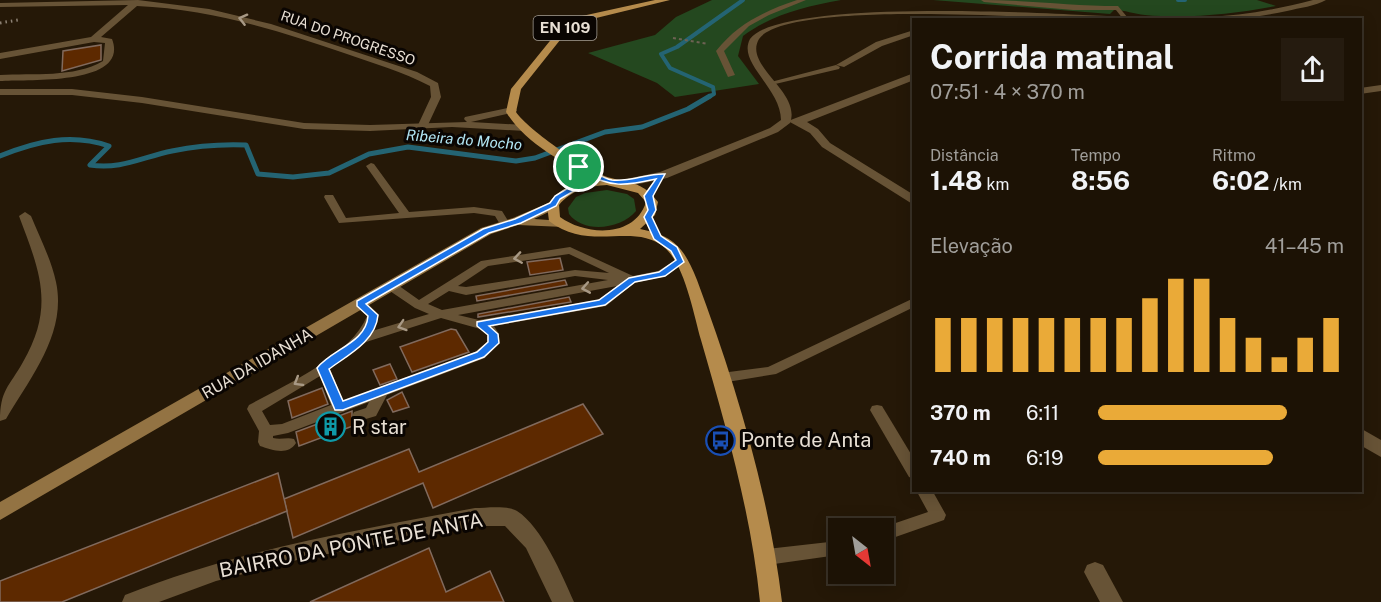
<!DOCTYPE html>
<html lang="pt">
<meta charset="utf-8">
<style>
:root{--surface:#1c1205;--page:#251b0f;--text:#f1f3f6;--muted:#a09e9a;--line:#3a3227;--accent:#eaaa38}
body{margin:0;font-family:"Public Sans",sans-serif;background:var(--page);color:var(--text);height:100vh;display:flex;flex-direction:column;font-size:22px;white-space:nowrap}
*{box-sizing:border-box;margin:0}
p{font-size:20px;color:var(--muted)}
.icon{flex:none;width:33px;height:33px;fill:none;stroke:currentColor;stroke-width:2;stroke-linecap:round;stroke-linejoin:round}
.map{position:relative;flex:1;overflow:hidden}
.drawer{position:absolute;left:912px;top:18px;width:450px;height:474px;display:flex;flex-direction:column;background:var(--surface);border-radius:0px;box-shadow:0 3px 15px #0003,0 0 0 2px var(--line)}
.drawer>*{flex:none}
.needle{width:39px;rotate:149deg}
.tools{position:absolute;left:828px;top:518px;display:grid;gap:12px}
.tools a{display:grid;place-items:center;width:66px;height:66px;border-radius:0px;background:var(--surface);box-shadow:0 3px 15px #0003,0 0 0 2px var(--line);font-size:30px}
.pin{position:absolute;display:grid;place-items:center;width:51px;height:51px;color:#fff;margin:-26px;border:3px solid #fff;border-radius:50%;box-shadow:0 2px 6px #0007}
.round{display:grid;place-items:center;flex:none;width:63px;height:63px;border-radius:0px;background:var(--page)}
.overview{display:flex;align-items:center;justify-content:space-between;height:102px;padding:0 18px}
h1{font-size:33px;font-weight:700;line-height:45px}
.figures{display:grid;grid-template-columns:repeat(3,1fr);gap:9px;height:102px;padding:6px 18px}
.figures div{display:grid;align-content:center}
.figures b{font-size:26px;font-weight:700}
.figures small{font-size:16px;font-weight:400}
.figures p{font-size:16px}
.chart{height:168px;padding:12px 18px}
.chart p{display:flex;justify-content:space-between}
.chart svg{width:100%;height:108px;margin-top:6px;stroke:var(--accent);stroke-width:6}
ul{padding:0 18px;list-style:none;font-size:20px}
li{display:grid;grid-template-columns:96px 72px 1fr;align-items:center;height:45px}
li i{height:15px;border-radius:8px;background:var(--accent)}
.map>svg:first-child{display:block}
.green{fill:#24481f}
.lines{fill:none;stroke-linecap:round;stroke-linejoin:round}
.stream-far1{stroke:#246473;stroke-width:4}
.stream{stroke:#246473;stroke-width:5}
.building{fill:#5d2900;stroke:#816a5d;stroke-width:1.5}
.path{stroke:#6d6253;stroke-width:2;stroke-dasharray:3 3;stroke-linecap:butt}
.service{fill:#675336;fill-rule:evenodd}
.minor{fill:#675336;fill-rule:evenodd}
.tertiary{fill:#675336;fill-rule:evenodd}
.secondary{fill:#937343;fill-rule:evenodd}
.primary{fill:#b58b4c;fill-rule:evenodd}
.rail{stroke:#8d8274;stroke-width:3;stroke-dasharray:1.5 4;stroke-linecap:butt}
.oneway{stroke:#a89985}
.route{fill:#1a73e8;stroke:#fff;stroke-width:1.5;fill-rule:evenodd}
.labels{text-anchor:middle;stroke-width:6;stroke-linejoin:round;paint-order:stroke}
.far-street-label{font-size:14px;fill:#e8dfd4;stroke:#0a0502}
.shield{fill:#0a0502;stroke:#a59e95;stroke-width:1.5}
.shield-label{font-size:15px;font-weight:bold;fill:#e8dfd4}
.far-water-label{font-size:15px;font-style:italic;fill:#b2e6f4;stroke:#0a0502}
.street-label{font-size:16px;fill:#e8dfd4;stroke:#0a0502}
.near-poi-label{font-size:20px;fill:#e8dfd4;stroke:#0a0502;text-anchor:start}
.near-street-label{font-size:20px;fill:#e8dfd4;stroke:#0a0502}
</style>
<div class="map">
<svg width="1381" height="602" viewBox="0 0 1381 602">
<rect width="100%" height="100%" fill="#251807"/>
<g class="green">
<path d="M 712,0 L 841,0 C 804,7 773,14 743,36 L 738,56 L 759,84 L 675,97 L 657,83 L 588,53 L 655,35 L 676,17 Z"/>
<path d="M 933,0 L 1257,0 L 1276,6 C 1234,14 1188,19 1145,15 C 1134,14 1125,10 1114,10 L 1110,14 Z"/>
<path d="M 607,190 L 627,194 L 634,199 L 636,211 C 621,229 584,234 569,214 L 568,208 L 576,197 L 585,193 Z"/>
</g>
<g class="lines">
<g class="stream-far1">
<path d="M 1178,0 L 1185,0"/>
<path d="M 707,98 L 714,94 L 713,87 L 670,68 L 661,54 L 677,47 L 743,0"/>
</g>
<path class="stream" d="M 0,156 C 37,141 71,133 109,146 L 90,165 C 120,170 143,157 172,151 C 196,146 221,144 246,145 L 258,174 L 293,177 L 329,173 L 369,154 L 408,147 L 516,161 L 535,158 L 605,132 L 642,127 L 688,109 L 710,96"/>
</g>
<g class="building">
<path d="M 101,45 L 101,60 L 62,71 L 63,51 Z"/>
<path d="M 560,258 L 563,270 L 530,275 L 527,262 Z"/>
<path d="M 565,280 L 567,285 L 477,301 L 476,296 Z"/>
<path d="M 569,297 L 571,302 L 478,317 L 478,314 Z"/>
<path d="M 451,329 L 456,330 L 469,352 L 412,372 L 400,347 Z"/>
<path d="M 390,364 L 397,379 L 380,385 L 373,370 Z"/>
<path d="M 322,388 L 328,404 L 292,418 L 288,401 Z"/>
<path d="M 402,392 L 409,407 L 393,412 L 387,400 Z"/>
<path d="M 583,404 L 603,434 L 433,508 L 423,483 L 293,538 L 284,499 L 409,449 L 419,472 Z"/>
<path d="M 352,411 L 352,421 L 361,423 L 299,446 L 296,432 Z"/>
<path d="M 278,473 L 287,511 L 62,602 L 0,602 L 0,581 Z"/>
<path d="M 429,548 L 446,592 L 490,571 L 504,602 L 310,602 Z"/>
</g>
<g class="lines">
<path class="path" d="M 673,38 L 708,44"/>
<g class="service">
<path d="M 797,0 L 806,0 L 769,15 L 749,26 L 724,51 L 735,75 L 728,77 L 716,51 C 738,23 765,11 797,0 Z"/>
<path d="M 981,0 C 1027,0 1072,6 1118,6 L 1128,18 L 1123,19 L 1116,10 L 1073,10 L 984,2 Z"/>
<path d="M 836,65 L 840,67 L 839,69 L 771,85 L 767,83 Z"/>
<path d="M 371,163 L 374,164 L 409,212 L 474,207 L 502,211 L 510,224 L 505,227 L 501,226 L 495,216 L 474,213 L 339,223 L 324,197 L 325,195 L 333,195 L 346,218 L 399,213 L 366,166 Z"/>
<path d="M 570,247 L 633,276 L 658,271 L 681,257 L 687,260 L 666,276 L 634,283 L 606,306 L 494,326 L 499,334 L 499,343 L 485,358 L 387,395 L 376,416 L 359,421 L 354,420 L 352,416 L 354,412 L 366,408 L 369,402 L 288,433 L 273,436 L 273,438 C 281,440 287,437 294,439 L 296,443 C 288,456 272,450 260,446 L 258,442 L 259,431 L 247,409 L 249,405 C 285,385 351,356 367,316 L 354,303 L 356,300 L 364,300 L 379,315 L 372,331 L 429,314 L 415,308 L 387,289 L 385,286 L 387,283 L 395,283 L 419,300 L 481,261 ZM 569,254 L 609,273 L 575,270 L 466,287 L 458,286 L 488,266 ZM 575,276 L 608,280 L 442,310 L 428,304 L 449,291 L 466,295 ZM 617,286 L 598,300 L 479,320 L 458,315 ZM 441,318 L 484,330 L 487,334 L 487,342 L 475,352 L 343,401 L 330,369 L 363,343 ZM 320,376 L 331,405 L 282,424 L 270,425 L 262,411 Z"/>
<path d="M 914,298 L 914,307 L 776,374 L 721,383 L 716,381 L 714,378 L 716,375 L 721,373 L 768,367 Z"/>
<path d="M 877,405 L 882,406 L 914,459 L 914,479 L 909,477 L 870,410 L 872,406 Z"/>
<path d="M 916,490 L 932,490 L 946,515 L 944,520 L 884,541 L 884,528 L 881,528 L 928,512 Z"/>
<path d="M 838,541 L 838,555 L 767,565 L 761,562 L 759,557 L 761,552 L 767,549 Z"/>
</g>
<g class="minor">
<path d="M 138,0 L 209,9 L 271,24 L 417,72 L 438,83 L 441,97 L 427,127 L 419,127 L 418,125 L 431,97 L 430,86 C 403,72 373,63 344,53 C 277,30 209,9 137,6 L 101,37 L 112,39 C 130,86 27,79 0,81 L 0,75 C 33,73 74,78 103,61 L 105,43 L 94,42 L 0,59 L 0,53 L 91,37 L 128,5 L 0,7 L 0,3 Z"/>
<path d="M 914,30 L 914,35 L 882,46 L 844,67 L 836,65 L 876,42 Z"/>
<path d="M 914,73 L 914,80 L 807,122 L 818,129 L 830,143 L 914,195 L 914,205 L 822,147 L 810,133 L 788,121 Z"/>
<path d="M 1381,85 L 1381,91 L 1360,94 L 1360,88 Z"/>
<path d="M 25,212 L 31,216 C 40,238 51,259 56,282 C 67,333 31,377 6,419 L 0,421 C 0,390 9,387 23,362 C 55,306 40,272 19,216 Z"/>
<path d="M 1360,428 L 1381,440 L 1381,457 L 1360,445 Z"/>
<path d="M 475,508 C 486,508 507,505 517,511 C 542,527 562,575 574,602 L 552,602 L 526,548 L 505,526 L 475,526 L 301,559 L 216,581 L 159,602 L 122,602 L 125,595 C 240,549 354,531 475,508 Z"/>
<path d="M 1095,562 L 1103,565 L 1123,602 L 1100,602 L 1084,572 L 1087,565 Z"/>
</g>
<g class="tertiary">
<path d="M 1313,0 L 1326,0 C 1316,6 1299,8 1287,11 C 1223,25 1149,21 1083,19 C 1030,18 786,0 759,39 C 743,66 802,92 790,123 L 778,132 L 667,178 L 625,187 L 619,183 L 621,180 L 660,172 L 770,128 L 781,120 C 781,88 737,63 750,39 C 778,0 1026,12 1083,15 C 1123,17 1164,17 1205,17 C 1242,16 1278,9 1313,0 Z"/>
<path d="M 0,89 L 72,89 L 142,97 L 304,123 L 370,125 L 467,122 L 464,119 L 465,117 L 512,107 L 517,110 L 516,112 L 471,122 L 525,125 L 530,128 L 525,131 L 452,127 L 370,131 L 304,129 L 142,103 L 72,95 L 0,95 Z"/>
</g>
<path class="secondary" d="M 553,201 L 559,205 L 557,208 L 534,219 L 564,221 L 566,224 L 564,227 L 518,225 L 491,234 L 0,520 L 0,502 L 481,228 L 513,218 Z"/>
<path class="primary" d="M 655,0 L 670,0 L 588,20 L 568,30 L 521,89 L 516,112 C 527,129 591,174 611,178 C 632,183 644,183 658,202 L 655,215 L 640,229 C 675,236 684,248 697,280 C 735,382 769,494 782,602 L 760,602 C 751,512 726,427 701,340 C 694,316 685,265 665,248 C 634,221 590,253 549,221 L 547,205 C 559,189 574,182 594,179 C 562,162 525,143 506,112 L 511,89 L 562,26 L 582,16 ZM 607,185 L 638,193 L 646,202 C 635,238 586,236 560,217 L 559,205 C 571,190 589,186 607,185 Z"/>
<path class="rail" d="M 0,23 L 18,20"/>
</g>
<defs><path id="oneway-chevron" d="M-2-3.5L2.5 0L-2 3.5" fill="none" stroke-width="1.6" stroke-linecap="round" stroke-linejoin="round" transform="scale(1.5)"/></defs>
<g class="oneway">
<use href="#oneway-chevron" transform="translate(243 19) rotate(-166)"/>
<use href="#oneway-chevron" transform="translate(518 258) rotate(171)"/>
<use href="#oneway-chevron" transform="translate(586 288) rotate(170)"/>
<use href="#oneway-chevron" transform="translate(402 326) rotate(162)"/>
<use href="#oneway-chevron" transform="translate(298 382) rotate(149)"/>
</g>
<path class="route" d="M 577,165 C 589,165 599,178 612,180 C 631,182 648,173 665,174 L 653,196 L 656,210 L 652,217 L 661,236 L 677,247 L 684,262 L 665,276 L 635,282 L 605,305 L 489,326 L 498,334 L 499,343 L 484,357 L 343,410 L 335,410 L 317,368 C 332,349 366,343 368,316 L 357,306 L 357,301 L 483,229 L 515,219 L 550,203 L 555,196 L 573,185 ZM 582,172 C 612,188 624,186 656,179 L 644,196 L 648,210 L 644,217 L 654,239 L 671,251 L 676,260 L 659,272 L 629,278 L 599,300 L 477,322 L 477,326 L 488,335 L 488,342 L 477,352 L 343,401 L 329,369 C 348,355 376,341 378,315 L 366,304 L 489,233 L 521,223 L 556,206 L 560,199 L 579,188 Z"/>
<defs>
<symbol id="building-ring" viewBox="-11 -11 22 22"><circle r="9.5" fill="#0a0502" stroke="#0f9aa8" stroke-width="1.5"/><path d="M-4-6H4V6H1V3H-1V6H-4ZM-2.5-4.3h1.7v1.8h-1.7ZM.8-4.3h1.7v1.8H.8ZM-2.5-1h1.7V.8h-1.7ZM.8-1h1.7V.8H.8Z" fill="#0f9aa8"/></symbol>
<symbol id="bus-ring" viewBox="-11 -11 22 22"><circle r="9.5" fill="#0a0502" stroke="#1a4fb4" stroke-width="1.5"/><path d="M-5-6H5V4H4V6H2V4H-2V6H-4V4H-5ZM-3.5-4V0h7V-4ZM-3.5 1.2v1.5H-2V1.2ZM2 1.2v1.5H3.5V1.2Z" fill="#1a4fb4"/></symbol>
</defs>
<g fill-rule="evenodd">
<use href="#building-ring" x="314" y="410" width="33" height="33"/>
<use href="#bus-ring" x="704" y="424" width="33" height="33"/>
</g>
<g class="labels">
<g class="far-street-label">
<text transform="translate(348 38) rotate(19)" y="5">RUA DO PROGRESSO</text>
</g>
<rect class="shield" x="533.5" y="16" width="63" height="24" rx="4.5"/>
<g class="shield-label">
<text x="565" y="33">EN 109</text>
</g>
<g class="far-water-label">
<text transform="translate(464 140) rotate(5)" y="5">Ribeira do Mocho</text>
</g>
<g class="street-label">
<text transform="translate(257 363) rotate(-30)" y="6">RUA DA IDANHA</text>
</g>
<g class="near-poi-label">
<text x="352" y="434">R star</text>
<text x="741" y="447">Ponte de Anta</text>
</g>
<g class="near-street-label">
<text transform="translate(351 545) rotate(-11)" y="7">BAIRRO DA PONTE DE ANTA</text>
</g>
</g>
</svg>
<div class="tools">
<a><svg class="needle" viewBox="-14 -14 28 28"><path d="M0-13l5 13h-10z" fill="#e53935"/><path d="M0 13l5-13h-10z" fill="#a09e9a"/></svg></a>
</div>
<div class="pin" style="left:579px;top:167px;background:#1e9e55"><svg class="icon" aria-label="arrive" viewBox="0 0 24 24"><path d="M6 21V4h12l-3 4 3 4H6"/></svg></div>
<section class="drawer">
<div class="overview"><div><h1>Corrida matinal</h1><p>07:51 · 4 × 370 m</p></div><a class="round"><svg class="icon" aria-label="share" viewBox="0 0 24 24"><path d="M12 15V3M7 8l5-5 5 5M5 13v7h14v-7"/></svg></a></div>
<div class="figures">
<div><p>Distância</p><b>1.48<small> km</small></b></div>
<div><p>Tempo</p><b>8:56</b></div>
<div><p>Ritmo</p><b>6:02<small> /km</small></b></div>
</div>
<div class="chart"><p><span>Elevação</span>41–45 m</p>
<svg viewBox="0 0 160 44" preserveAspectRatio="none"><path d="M5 44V22M15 44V22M25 44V22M35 44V22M45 44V22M55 44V22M65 44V22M75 44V22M85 44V14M95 44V6M105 44V6M115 44V22M125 44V30M135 44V38M145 44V30M155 44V22"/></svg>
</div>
<ul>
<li><b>370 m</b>6:11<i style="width:77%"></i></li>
<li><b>740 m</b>6:19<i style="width:71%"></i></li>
</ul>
</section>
</div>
